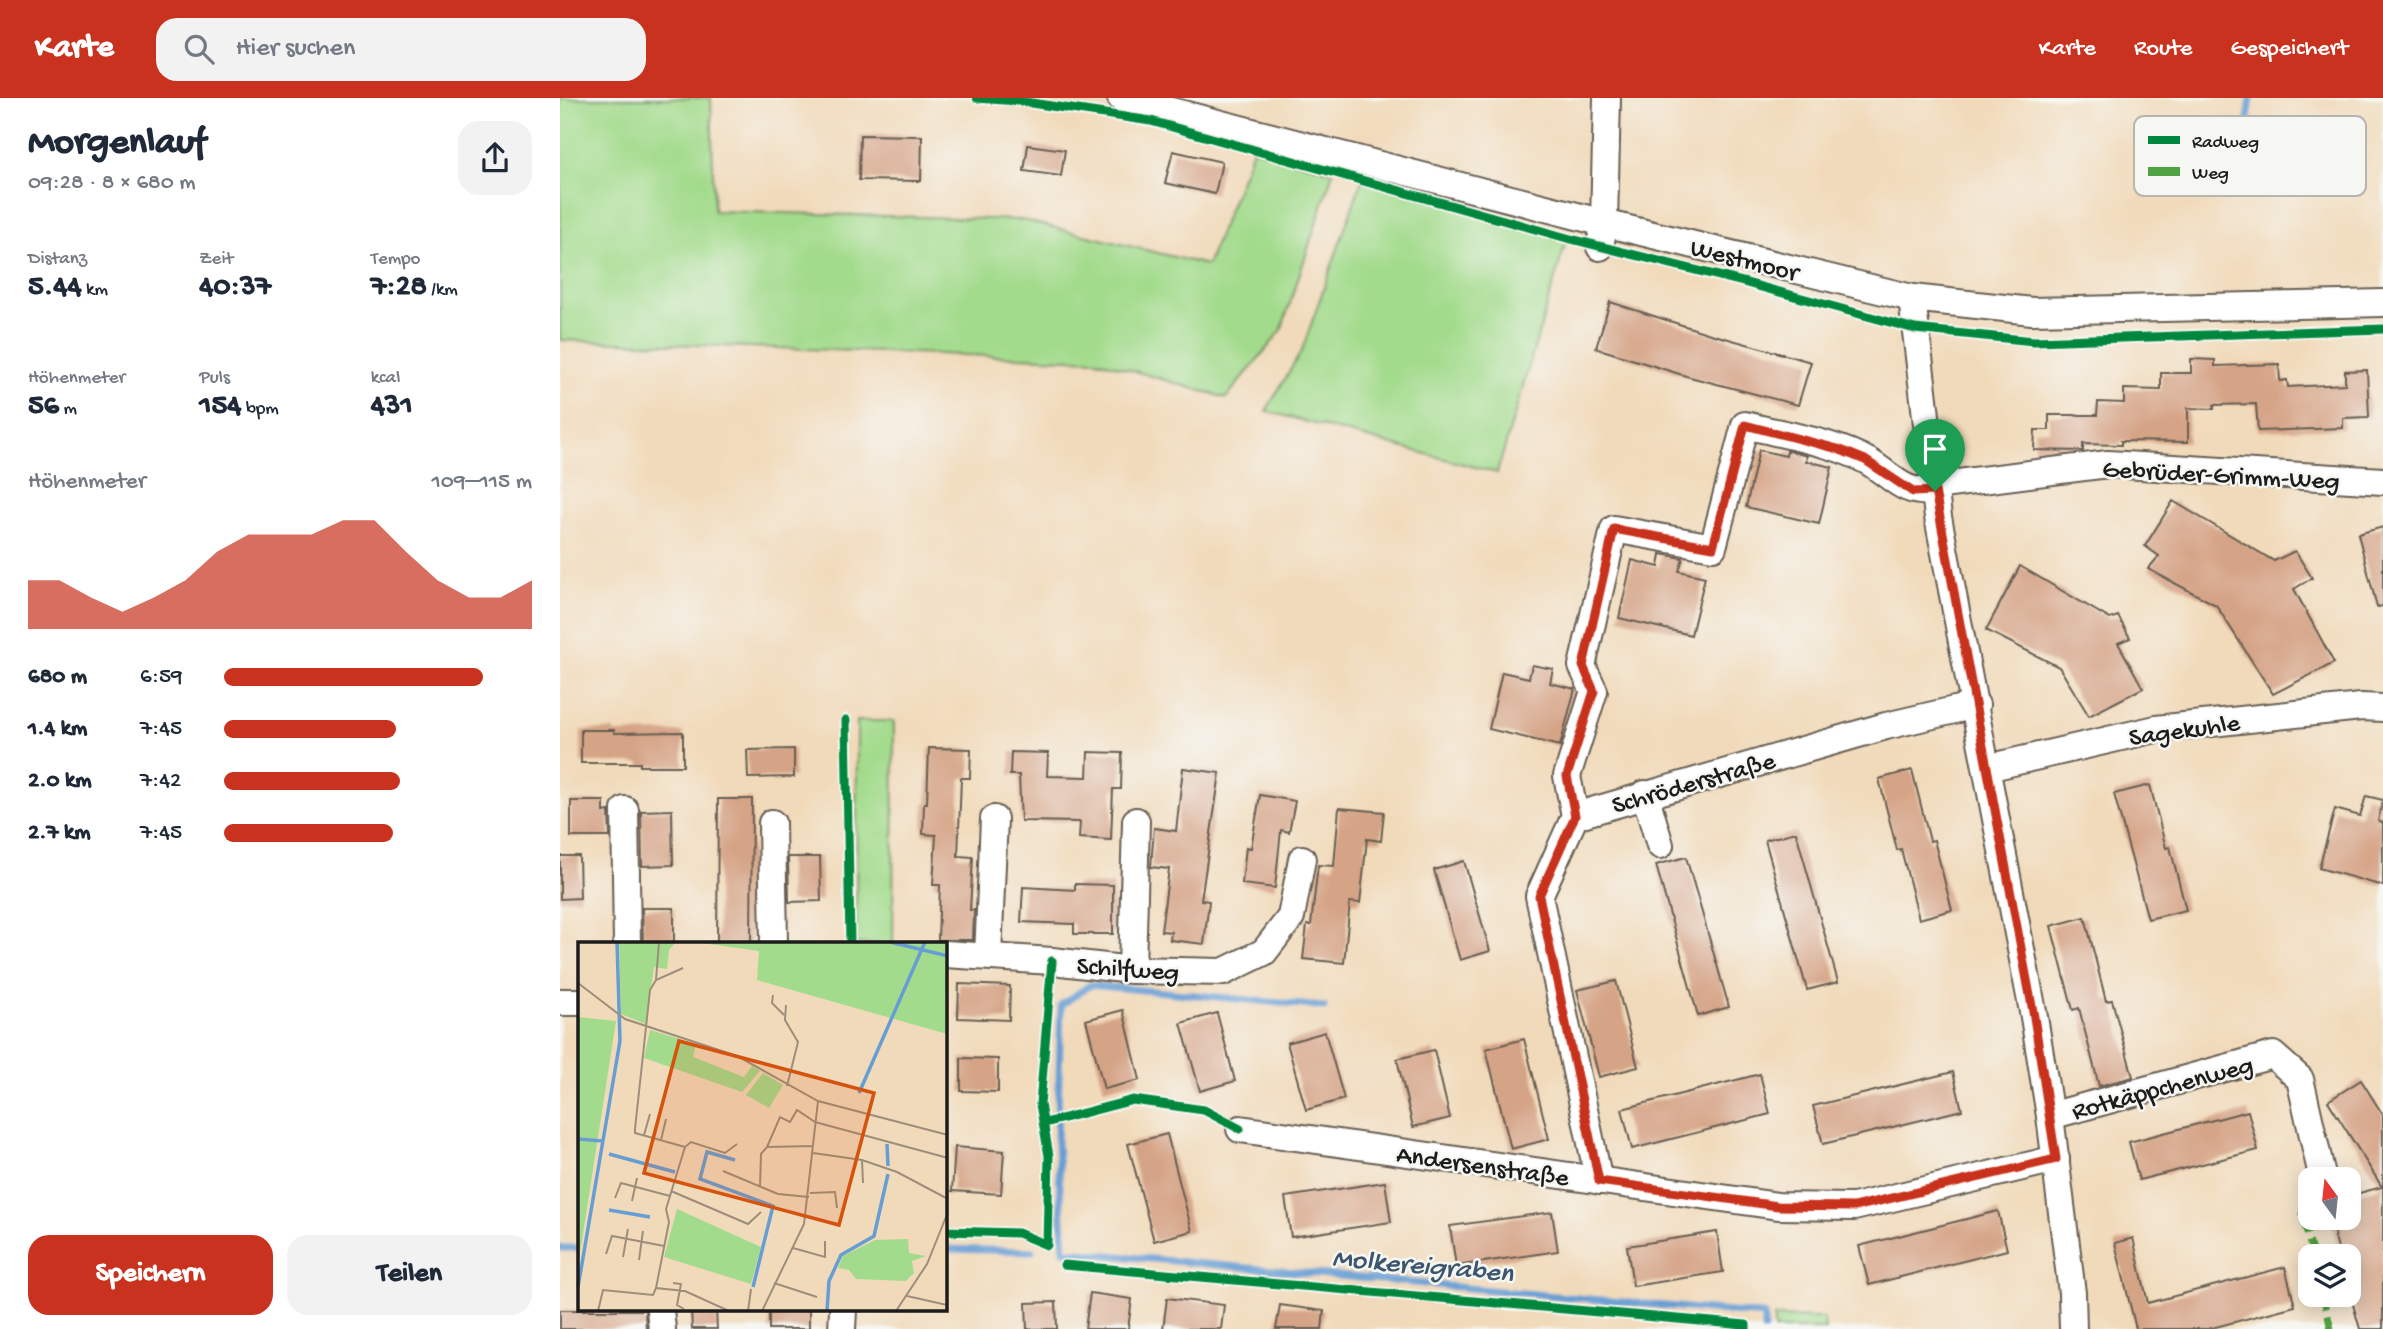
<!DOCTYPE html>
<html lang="de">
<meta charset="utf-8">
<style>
:root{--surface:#fff;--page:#f2f2f3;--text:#1f2937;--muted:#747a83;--accent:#c8321e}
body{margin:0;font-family:"Gochi Hand",sans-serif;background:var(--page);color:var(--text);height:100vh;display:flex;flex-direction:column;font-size:26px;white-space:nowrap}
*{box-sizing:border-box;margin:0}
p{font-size:23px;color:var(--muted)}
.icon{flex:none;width:38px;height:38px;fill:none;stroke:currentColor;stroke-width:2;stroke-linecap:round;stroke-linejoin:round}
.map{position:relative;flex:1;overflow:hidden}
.details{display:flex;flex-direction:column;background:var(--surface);width:560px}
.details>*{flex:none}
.needle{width:46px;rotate:345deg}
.fabs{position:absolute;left:1738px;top:1069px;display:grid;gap:14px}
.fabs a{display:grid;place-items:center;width:63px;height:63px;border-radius:14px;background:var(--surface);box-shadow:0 4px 18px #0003;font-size:35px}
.pin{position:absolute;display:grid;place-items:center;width:60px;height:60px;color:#fff;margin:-72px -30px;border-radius:50% 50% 50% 0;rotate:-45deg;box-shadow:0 0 7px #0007}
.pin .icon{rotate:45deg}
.round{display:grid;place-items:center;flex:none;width:74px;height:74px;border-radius:21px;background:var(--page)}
.overview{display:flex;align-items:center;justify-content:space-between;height:119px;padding:0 28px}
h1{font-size:38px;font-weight:800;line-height:52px}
.stats{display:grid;grid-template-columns:repeat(3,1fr);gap:10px;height:119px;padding:7px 28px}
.stats div{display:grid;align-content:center}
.stats b{font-size:30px;font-weight:800}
.stats small{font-size:19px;font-weight:400}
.stats p{font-size:19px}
.chart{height:196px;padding:14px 28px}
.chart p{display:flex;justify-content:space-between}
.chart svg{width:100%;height:126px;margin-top:7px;fill:var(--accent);opacity:.7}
.primary-button{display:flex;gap:14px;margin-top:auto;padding:14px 28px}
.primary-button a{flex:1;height:80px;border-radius:21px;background:var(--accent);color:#fff;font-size:28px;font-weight:800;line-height:80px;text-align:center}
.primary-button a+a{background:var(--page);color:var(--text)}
ul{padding:0 28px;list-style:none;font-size:23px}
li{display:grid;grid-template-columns:112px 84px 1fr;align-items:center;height:52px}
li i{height:18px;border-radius:9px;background:var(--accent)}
header{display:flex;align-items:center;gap:42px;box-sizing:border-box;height:98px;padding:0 35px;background:var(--accent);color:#fff}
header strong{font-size:33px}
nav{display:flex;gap:38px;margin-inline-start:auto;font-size:24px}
.search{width:490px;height:63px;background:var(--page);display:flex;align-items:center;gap:18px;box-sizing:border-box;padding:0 24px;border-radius:21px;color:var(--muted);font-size:26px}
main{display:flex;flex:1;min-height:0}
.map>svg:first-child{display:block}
.green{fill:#a3db8c;stroke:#607c54;stroke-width:2}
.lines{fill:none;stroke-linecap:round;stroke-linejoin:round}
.stream{stroke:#669ed4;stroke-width:7}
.building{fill:#d5a385}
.minor-casing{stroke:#675e53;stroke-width:30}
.minor{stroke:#fff;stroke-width:26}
.quiet{stroke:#4fa141;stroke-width:7;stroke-dasharray:14 7;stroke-linecap:butt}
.cycleway-casing{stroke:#f6f6f2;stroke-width:13}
.cycleway{stroke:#00873e;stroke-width:9}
.route-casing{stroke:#fff;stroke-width:14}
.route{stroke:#c8321e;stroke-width:9}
.labels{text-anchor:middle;stroke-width:5;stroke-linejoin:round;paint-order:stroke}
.street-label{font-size:26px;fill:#1c1c1c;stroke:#f6f6f2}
.water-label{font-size:28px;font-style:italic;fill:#3d566f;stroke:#f6f6f2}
.inset-river{fill:none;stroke:#669ed4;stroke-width:3.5}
.inset-road{fill:none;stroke:#9c8e7b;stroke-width:2}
.view{fill:#d4530e;fill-opacity:0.15;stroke:#d4530e;stroke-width:3.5}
.inset-edge{fill:none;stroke:#1c1c1c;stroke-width:3.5}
.key{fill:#f6f6f2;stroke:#b5b5b2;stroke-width:2}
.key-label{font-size:19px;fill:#1c1c1c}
</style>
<header>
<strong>Karte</strong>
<div class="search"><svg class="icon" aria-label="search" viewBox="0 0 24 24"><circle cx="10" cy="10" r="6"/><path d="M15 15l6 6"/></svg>Hier suchen</div>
<nav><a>Karte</a><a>Route</a><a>Gespeichert</a></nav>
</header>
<main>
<section class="details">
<div class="overview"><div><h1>Morgenlauf</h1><p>09:28 · 8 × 680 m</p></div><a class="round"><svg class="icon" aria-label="share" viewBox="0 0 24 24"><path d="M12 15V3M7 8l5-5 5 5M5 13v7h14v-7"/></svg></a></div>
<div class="stats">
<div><p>Distanz</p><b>5.44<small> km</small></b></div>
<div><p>Zeit</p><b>40:37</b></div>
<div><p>Tempo</p><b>7:28<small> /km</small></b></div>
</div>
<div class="stats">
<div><p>Höhenmeter</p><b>56<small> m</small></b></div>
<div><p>Puls</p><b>154<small> bpm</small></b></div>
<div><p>kcal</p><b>431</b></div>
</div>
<div class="chart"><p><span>Höhenmeter</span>109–115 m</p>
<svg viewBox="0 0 160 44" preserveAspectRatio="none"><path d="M0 44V27L10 27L20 33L30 38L40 33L50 27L60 17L70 11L80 11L90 11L100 6L110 6L120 17L130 27L140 33L150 33L160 27V44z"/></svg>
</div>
<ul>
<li><b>680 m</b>6:59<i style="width:84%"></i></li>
<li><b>1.4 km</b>7:45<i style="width:56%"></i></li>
<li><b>2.0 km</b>7:42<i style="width:57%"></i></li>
<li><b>2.7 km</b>7:45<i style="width:55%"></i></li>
</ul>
<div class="primary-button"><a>Speichern</a><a>Teilen</a></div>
</section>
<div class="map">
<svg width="1823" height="1231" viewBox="0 0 1823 1231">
<rect width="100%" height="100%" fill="#f6f6f2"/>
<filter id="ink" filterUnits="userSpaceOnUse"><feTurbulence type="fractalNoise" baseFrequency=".0143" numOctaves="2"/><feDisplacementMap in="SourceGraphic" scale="14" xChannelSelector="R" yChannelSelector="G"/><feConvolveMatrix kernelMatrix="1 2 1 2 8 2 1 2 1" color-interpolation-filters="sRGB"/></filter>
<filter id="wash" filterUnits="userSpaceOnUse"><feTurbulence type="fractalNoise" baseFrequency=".00686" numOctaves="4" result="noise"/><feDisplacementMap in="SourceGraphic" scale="28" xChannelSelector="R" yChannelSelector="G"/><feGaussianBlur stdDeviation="1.57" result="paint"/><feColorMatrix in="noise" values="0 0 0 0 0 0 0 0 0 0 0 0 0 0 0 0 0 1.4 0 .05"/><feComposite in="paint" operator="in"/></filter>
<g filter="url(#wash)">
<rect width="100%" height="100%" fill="#f1daba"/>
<g class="green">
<path d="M 0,0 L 151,0 L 154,113 L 463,122 L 647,167 L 693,51 L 773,74 L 721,233 L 666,300 L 537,262 L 0,242 Z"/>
<path d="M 802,82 L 1007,140 L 937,375 L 706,313 L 742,252 Z"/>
<path d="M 297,623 L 334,623 L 333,846 L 296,846 Z"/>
<path d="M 1214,1219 L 1264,1220 L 1265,1231 L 1214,1231 Z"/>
</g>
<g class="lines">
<g class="stream">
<path d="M 1686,36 L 1691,0"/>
<path d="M 764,909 L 530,887 L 501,907 L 497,1045 L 504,1153 L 1204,1217 L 1204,1231"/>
<path d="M 0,1150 L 19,1150"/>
<path d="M 385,1151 L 472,1153"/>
</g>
</g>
<g id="blocks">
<g class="building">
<path d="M 300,37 L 362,38 L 361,83 L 299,82 Z"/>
<path d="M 468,47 L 505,52 L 501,78 L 464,73 Z"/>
<path d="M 613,53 L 662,64 L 655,96 L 605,85 Z"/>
<path d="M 1050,204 L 1147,235 L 1251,264 L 1238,307 L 1126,278 L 1036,250 Z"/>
<path d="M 1631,261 L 1655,262 L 1655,268 L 1719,266 L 1720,283 L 1727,282 L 1728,289 L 1785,286 L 1785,273 L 1807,272 L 1809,319 L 1783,320 L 1783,330 L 1698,333 L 1696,306 L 1654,307 L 1654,311 L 1628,310 L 1628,344 L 1561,343 L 1561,347 L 1523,346 L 1523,353 L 1474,352 L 1475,332 L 1489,332 L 1489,317 L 1537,317 L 1538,304 L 1564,305 L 1564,291 L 1601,292 L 1601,275 L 1631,275 Z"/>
<path d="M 1199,352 L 1226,358 L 1227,353 L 1229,353 L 1247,358 L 1246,363 L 1272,369 L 1259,426 L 1186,409 Z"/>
<path d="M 1613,403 L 1714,463 L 1735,453 L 1752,480 L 1734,491 L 1774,565 L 1713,596 L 1656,507 L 1588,471 L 1599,458 L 1585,448 Z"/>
<path d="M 1823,429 L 1823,508 L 1817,509 L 1798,436 Z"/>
<path d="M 1101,456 L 1123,460 L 1119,473 L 1145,479 L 1131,537 L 1059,520 L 1072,462 L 1099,469 Z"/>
<path d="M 1460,468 L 1550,521 L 1558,518 L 1570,540 L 1558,545 L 1583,590 L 1529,618 L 1499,569 L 1426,532 Z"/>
<path d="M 972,567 L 993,571 L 990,585 L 1015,591 L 1000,648 L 929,631 L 942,574 L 969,580 Z"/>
<path d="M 21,632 L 54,632 L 54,635 L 123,634 L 123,668 L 80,668 L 80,665 L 21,665 Z"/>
<path d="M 369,650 L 411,651 L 410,680 L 401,680 L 398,758 L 413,759 L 410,812 L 414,812 L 413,842 L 378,842 L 380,787 L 373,787 L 376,737 L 363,736 L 364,705 L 367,705 Z"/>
<path d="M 234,651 L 234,679 L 188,680 L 187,652 Z"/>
<path d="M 451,654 L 488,655 L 487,678 L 527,679 L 528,654 L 562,655 L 561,691 L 553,691 L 551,742 L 519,740 L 520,724 L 461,723 L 459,677 L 450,677 Z"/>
<path d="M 623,670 L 660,675 L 641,802 L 649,803 L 644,846 L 610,842 L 611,834 L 601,833 L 609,771 L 591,769 L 594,730 L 616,733 Z"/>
<path d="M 1352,672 L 1370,743 L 1374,742 L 1392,812 L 1359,821 L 1341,751 L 1337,752 L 1319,681 Z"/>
<path d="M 1590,687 L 1606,750 L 1610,749 L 1626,812 L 1588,821 L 1554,696 Z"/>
<path d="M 700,697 L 735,703 L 729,734 L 721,732 L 715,790 L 682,786 L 686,749 L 691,750 Z"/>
<path d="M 1806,698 L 1823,702 L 1818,723 L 1823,725 L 1823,788 L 1759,770 L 1775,711 L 1800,718 Z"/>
<path d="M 158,701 L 192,701 L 191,846 L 157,846 Z"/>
<path d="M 11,703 L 44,703 L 44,714 L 49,713 L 50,739 L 11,739 Z"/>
<path d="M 779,710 L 824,714 L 821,743 L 807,741 L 800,805 L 790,804 L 784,865 L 743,861 L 747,827 L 751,827 L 758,767 L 774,768 Z"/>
<path d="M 112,712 L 113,767 L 82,768 L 81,713 Z"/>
<path d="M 1236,734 L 1278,884 L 1247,892 L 1205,742 Z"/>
<path d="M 0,758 L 19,758 L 20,800 L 0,801 Z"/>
<path d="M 228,759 L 260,759 L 261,803 L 229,804 Z"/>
<path d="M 1126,759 L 1169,909 L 1138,918 L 1096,767 Z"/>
<path d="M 904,763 L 930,853 L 900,862 L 874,772 Z"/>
<path d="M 515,786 L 553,787 L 553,836 L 514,836 L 514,826 L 461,824 L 463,789 L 515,792 Z"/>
<path d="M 82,810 L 114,810 L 114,846 L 83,846 Z"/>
<path d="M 1525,819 L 1546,903 L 1552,902 L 1573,979 L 1539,988 L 1519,910 L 1513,912 L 1491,828 Z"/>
<path d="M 1056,883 L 1078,969 L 1039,979 L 1017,892 Z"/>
<path d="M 399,886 L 450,888 L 449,922 L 398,920 Z"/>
<path d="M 563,912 L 580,982 L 544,991 L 526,922 Z"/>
<path d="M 657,915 L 675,983 L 640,993 L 621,925 Z"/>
<path d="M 765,934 L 784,1001 L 746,1012 L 727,945 Z"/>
<path d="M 964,941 L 989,1041 L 951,1051 L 926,951 Z"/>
<path d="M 874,952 L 890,1020 L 853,1029 L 837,961 Z"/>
<path d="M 401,960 L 438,961 L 438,994 L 401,993 Z"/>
<path d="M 1393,974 L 1402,1012 L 1263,1046 L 1253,1008 Z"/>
<path d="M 1200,976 L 1210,1016 L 1072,1051 L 1062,1011 Z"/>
<path d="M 1801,982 L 1823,1017 L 1823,1231 L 1800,1231 L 1788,1189 L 1788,1158 L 1780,1158 L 1770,1120 L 1788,1120 L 1788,1098 L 1822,1089 L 1768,1003 Z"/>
<path d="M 1688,1013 L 1698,1052 L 1579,1082 L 1569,1044 Z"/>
<path d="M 607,1036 L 632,1133 L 594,1143 L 568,1046 Z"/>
<path d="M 395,1049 L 444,1053 L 441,1096 L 392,1093 Z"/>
<path d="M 825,1084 L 831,1124 L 731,1139 L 725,1099 Z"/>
<path d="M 1438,1113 L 1447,1152 L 1309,1187 L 1299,1148 Z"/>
<path d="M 992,1114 L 998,1153 L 896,1168 L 890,1128 Z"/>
<path d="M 1157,1134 L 1163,1174 L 1073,1188 L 1067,1148 Z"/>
<path d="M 1573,1140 L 1588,1205 L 1725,1169 L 1735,1208 L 1648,1231 L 1576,1231 L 1555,1145 Z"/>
<path d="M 530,1195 L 572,1201 L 568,1231 L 525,1231 Z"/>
<path d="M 607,1200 L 664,1207 L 661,1231 L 603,1231 Z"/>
<path d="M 496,1204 L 497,1231 L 467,1231 L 466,1205 Z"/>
<path d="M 720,1207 L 764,1213 L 762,1231 L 716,1231 Z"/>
<path d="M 0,1212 L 85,1212 L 86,1231 L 0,1231 Z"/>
<path d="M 131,1212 L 156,1212 L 157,1231 L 132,1231 Z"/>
<rect x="209" y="1212" width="40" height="19"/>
</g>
</g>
</g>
<g filter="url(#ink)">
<use href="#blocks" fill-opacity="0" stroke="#675e53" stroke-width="2"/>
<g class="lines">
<defs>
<g id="minor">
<path d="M 561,0 L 1044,125 L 1352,200 L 1472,213 L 1823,205"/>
<path d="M 1040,149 L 1044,125 L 1047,0"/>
<path d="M 1352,200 L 1378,419 L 1474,919 L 1490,1018 L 1512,1195 L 1513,1231"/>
<path d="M 1374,388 L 1548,366 L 1823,383"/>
<path d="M 1427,670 L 1596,631 L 1801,609 L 1823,610"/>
<path d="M 1085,696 L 1100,747"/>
<path d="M 65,712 L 67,846"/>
<path d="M 1015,718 L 1007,678 L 1034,593 L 1022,568 L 1054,431 L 1153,449 L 1185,327 C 1224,337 1275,344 1309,364 C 1335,380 1342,396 1375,393"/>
<path d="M 212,725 L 214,846"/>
<path d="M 385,856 L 492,863 L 572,872 L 663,874 L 704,854 L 731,819 L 742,761"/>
<path d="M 428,858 L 434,721"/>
<path d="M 572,872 L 576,723"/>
<path d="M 0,904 L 19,904"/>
<path d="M 1490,1018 L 1713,957 L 1740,981 L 1763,1082"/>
<path d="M 680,1031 L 1218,1108 L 1294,1109 L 1496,1061"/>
<path d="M 1039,1083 L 979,798 L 1015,718 L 1326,628 L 1416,607"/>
<path d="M 100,1212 L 102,1231"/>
<path d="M 282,1231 L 283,1212"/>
</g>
</defs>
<use href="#minor" class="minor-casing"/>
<use href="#minor" class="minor"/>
<g class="quiet">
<path d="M 1750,1105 L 1742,1116 L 1753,1158"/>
<path d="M 1763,1197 L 1771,1231"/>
</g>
<defs>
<g id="cycleway">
<path d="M 417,0 L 458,3 L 591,23 L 1007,140 L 1183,184 L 1355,231 L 1474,243 L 1823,231"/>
<path d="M 286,622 L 290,846"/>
<path d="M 485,1025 L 573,1002 L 644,1012 L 680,1031"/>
<path d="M 385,1133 L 458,1135 L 487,1147 L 489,1058 L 480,1006 L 492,863"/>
<path d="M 504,1167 L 1186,1227 L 1186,1231"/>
</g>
</defs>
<use href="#cycleway" class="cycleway-casing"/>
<use href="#cycleway" class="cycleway"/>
</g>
</g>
<g class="lines" filter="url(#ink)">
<defs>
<path id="route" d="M 1185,327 L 1278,351 L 1305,362 L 1353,394 L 1375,393 L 1474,919 L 1496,1061 L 1294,1109 L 1218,1108 L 1039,1083 L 979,798 L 1015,718 L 1007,678 L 1034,593 L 1023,568 L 1054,431 L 1153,449 Z"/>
</defs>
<use href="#route" class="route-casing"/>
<use href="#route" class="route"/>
</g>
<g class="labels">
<g class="street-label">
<text transform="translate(1185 160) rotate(14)" y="9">Westmoor</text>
<text transform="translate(1661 375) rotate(3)" y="9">Gebrüder-Grimm-Weg</text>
<text transform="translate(1624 630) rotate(-8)" y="9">Sagekuhle</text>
<text transform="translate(1133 683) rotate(-16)" y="9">Schröderstraße</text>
<text transform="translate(568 869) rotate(4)" y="9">Schilfweg</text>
<text transform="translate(1602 988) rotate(-15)" y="9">Rotkäppchenweg</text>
<text transform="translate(923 1066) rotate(8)" y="9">Andersenstraße</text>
</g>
<g class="water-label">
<text transform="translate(863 1165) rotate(5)" y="10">Molkereigraben</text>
</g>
</g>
<g transform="translate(18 844)">
<rect width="369" height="369" fill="#f1daba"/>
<path d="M 41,0 L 98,0 L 91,8 L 89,27 L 76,25 L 68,82 L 43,72 ZM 116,0 L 369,0 L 369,92 L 179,38 L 181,9 ZM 0,75 L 38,79 L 0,324 ZM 72,88 L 118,102 L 115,115 L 166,135 L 174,124 L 182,129 L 164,150 L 66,116 ZM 185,131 L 205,143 L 191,166 L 168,153 ZM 99,267 L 183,305 L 173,342 L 86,315 ZM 330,297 L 331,311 L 348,314 L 334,319 L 336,331 L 328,339 L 278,337 L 271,328 L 260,326 L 265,314 L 297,298 Z" fill="#a3db8c"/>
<path class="inset-river" d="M 312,0 L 370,14M 281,151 L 347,0M 0,197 L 25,199M 309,202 L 310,224M 31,212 L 97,230M 157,218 L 129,210 L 122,237 L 195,264 L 175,345M 31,268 L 72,275M 0,345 L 42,99 L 39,0M 249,369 L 251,339 L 263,313 L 296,294 L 310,232"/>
<path class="inset-road" d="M 105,26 L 78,38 L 72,48 L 57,187 L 57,191 L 107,205 L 88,267 L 91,280 L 78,346 L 107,349 L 151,369M 78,38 L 81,0M 0,41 L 47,77 L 159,114 L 240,159 L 370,193M 195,53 L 194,61 L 206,73M 208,63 L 207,78 L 220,100 L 209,144M 237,180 L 370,216M 66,193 L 72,172M 83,198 L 88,177M 107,205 L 113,200 L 147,211 L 159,202M 189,205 L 202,175 L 212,180 L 219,168 L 237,180M 235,211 L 284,218 L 319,230 L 370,257M 284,218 L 285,241M 145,229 L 200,252 L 231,255M 182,245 L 183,212 L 189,205 L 235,204M 93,249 L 170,282 L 183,270M 232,251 L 257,250 L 259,266M 37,256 L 43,241 L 92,254M 54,259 L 59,236M 215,306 L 247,315 L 247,299M 28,312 L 34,294 L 86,304M 45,315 L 50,287M 61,318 L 65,289M 95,341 L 103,342 L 99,363 L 106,367M 196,341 L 239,355M 329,354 L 369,363M 20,369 L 25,348 L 75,353 L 78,346M 170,369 L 173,347M 184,369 L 226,282 L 240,159M 318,369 L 349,322 L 370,270"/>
<path class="view" d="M 101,99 L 296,151 L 261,283 L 66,231 Z"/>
<rect width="369" height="369" class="inset-edge"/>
</g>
<rect x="1574" y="18" width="232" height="80" rx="10" class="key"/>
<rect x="1588" y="38" width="32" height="8" fill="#00873e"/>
<rect x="1588" y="69" width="32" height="9" fill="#4fa141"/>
<g class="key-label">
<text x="1632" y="49">Radweg</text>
<text x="1632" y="80">Weg</text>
</g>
</svg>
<div class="fabs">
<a><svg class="needle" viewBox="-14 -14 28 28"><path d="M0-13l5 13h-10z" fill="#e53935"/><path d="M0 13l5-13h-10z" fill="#747a83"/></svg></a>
<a><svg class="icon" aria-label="layers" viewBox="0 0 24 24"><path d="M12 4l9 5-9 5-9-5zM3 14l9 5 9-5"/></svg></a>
</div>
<div class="pin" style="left:1375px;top:393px;background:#1e9e55"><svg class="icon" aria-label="arrive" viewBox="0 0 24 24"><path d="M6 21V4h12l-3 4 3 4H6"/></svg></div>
</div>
</main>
